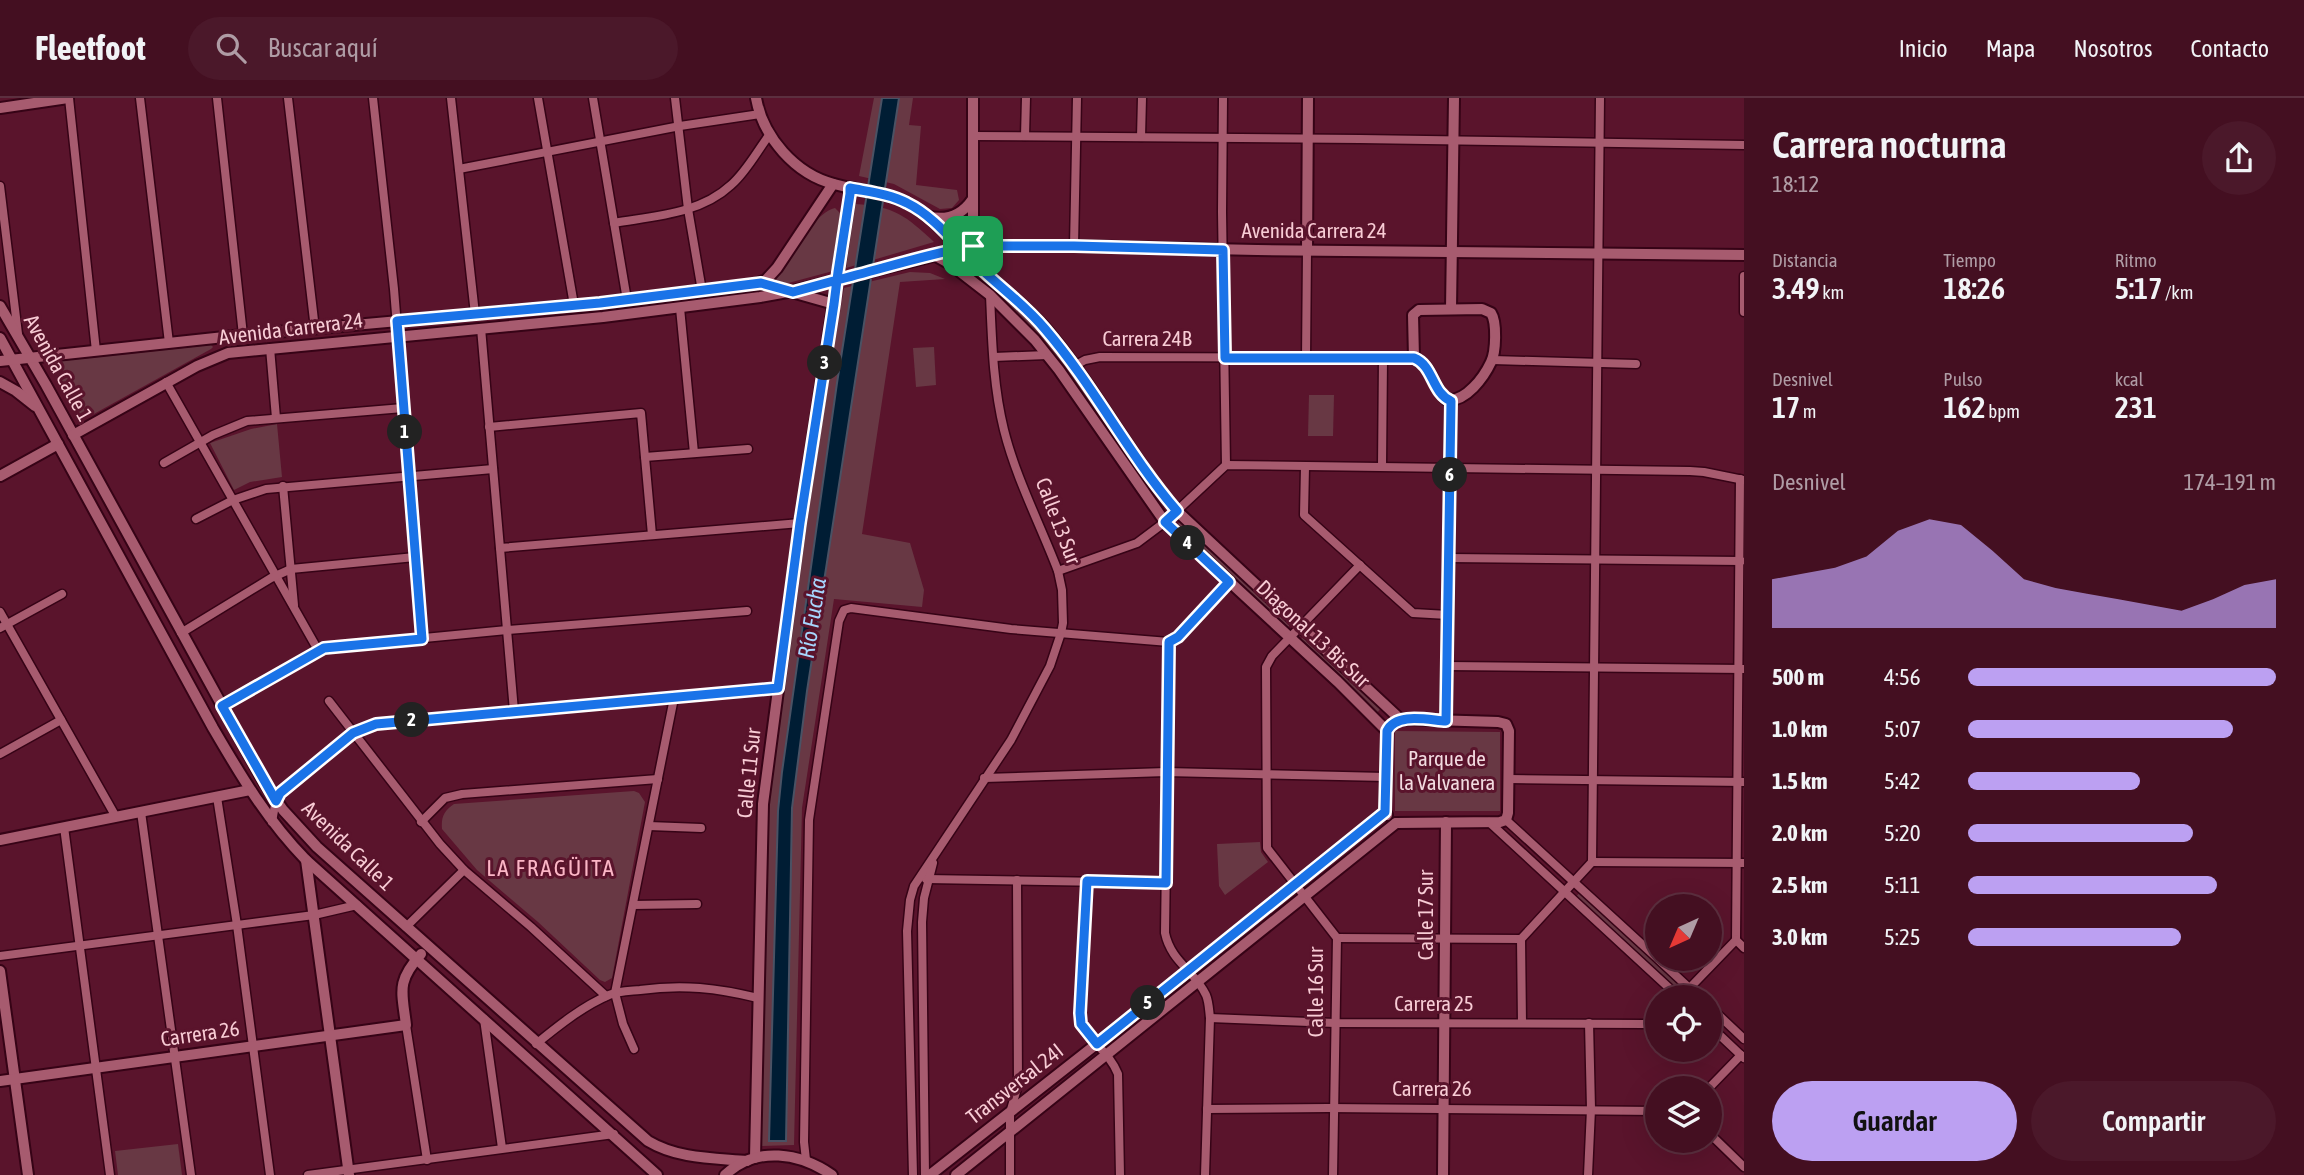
<!DOCTYPE html>
<html lang="es">
<meta charset="utf-8">
<style>
:root{--surface:#440f21;--page:#4b182a;--text:#f1f3f6;--muted:#af9ca5;--line:#5c2f3f;--accent:#bca0f2}
body{margin:0;font-family:"Asap Condensed",sans-serif;background:var(--page);color:var(--text);height:100vh;display:flex;flex-direction:column;font-size:26px;white-space:nowrap}
*{box-sizing:border-box;margin:0}
p{font-size:23px;color:var(--muted)}
.icon{flex:none;width:38px;height:38px;fill:none;stroke:currentColor;stroke-width:2;stroke-linecap:round;stroke-linejoin:round}
.map{position:relative;flex:1;overflow:hidden}
.side{display:flex;flex-direction:column;background:var(--surface);width:560px}
.side>*{flex:none}
.needle{width:46px;rotate:224deg}
.controls{position:absolute;left:1645px;top:796px;display:grid;gap:14px}
.controls a{display:grid;place-items:center;width:77px;height:77px;border-radius:50%;background:var(--surface);box-shadow:0 7px 28px #0002,0 0 0 2px var(--line);font-size:35px}
.pin{position:absolute;display:grid;place-items:center;width:60px;height:60px;color:#fff;margin:-30px;border-radius:14px;box-shadow:0 4px 10px #0006}
.km{position:absolute;width:35px;height:35px;margin:-18px;border-radius:50%;background:#222;color:#fff;font-size:19px;line-height:35px;text-align:center}
.round{display:grid;place-items:center;flex:none;width:74px;height:74px;border-radius:37px;background:var(--page)}
.headline{display:flex;align-items:center;justify-content:space-between;height:119px;padding:0 28px}
h1{font-size:38px;font-weight:600;line-height:52px}
.figures{display:grid;grid-template-columns:repeat(3,1fr);gap:10px;height:119px;padding:7px 28px}
.figures div{display:grid;align-content:center}
.figures b{font-size:30px;font-weight:600}
.figures small{font-size:19px;font-weight:400}
.figures p{font-size:19px}
.chart{height:196px;padding:14px 28px}
.chart p{display:flex;justify-content:space-between}
.chart svg{width:100%;height:126px;margin-top:7px;fill:var(--accent);opacity:.7}
.cta{display:flex;gap:14px;margin-top:auto;padding:14px 28px}
.cta a{flex:1;height:80px;border-radius:42px;background:var(--accent);color:#111;font-size:28px;font-weight:600;line-height:80px;text-align:center}
.cta a+a{background:var(--page);color:var(--text)}
ul{padding:0 28px;list-style:none;font-size:23px}
li{display:grid;grid-template-columns:112px 84px 1fr;align-items:center;height:52px}
li i{height:18px;border-radius:9px;background:var(--accent)}
header{display:flex;align-items:center;gap:42px;box-sizing:border-box;height:98px;padding:0 35px;background:var(--surface);border-bottom:2px solid var(--line)}
header strong{font-size:33px}
nav{display:flex;gap:38px;margin-inline-start:auto;font-size:24px}
.search{width:490px;height:63px;background:var(--page);display:flex;align-items:center;gap:18px;box-sizing:border-box;padding:0 24px;border-radius:38px;color:var(--muted);font-size:26px}
main{display:flex;flex:1;min-height:0}
.map>svg:first-child{display:block}
.green{fill:#683844}
.water{fill:#001d34;stroke:#4a5264;stroke-width:2}
.lines{fill:none;stroke-linecap:round;stroke-linejoin:round}
.street-casing{stroke:#360316;stroke-width:11}
.secondary-casing{stroke:#360316;stroke-width:14}
.street{stroke:#a75b6f;stroke-width:8}
.secondary{stroke:#a75b6f;stroke-width:10}
.route-casing{stroke:#fff;stroke-width:14}
.route{stroke:#1a73e8;stroke-width:9}
.labels{text-anchor:middle;stroke-width:6;stroke-linejoin:round;paint-order:stroke}
.street-label{font-size:21px;fill:#f8ccd5;stroke:#5a142c}
.park-label{font-size:21px;fill:#f2dbe0;stroke:#5a142c}
.water-label{font-size:23px;font-style:italic;fill:#a6d6fe;stroke:#5a142c}
.neighbourhood-label{font-size:23px;letter-spacing:2px;fill:#fbb6c6;stroke:#5a142c}
</style>
<header>
<strong>Fleetfoot</strong>
<div class="search"><svg class="icon" aria-label="search" viewBox="0 0 24 24"><circle cx="10" cy="10" r="6"/><path d="M15 15l6 6"/></svg>Buscar aquí</div>
<nav><a>Inicio</a><a>Mapa</a><a>Nosotros</a><a>Contacto</a></nav>
</header>
<main>
<div class="map">
<svg width="1744" height="1077" viewBox="0 0 1744 1077">
<rect width="100%" height="100%" fill="#5a142c"/>
<g class="green">
<path d="M 874,0 L 913,0 L 909,27 L 921,28 L 916,87 L 957,92 L 959,102 L 952,110 L 940,111 L 894,86 L 859,78 Z"/>
<path d="M 855,106 C 894,108 906,118 934,144 L 846,170 Z"/>
<path d="M 835,110 L 841,116 L 833,173 L 766,191 C 771,185 777,180 781,174 C 795,156 812,116 835,110 Z"/>
<path d="M 910,174 L 930,175 L 945,181 L 900,184 L 862,436 L 910,445 L 924,492 L 922,509 L 834,501 L 802,710 L 794,1047 L 760,1048 L 767,722 L 799,464 L 844,190 Z"/>
<path d="M 983,180 L 1029,220 L 1077,279 L 1116,335 L 1110,339 L 980,183 Z"/>
<path d="M 211,247 L 213,249 L 211,251 L 83,322 L 51,264 Z"/>
<path d="M 934,249 L 936,287 L 916,289 L 913,250 Z"/>
<path d="M 1309,297 L 1334,297 L 1333,338 L 1308,338 Z"/>
<path d="M 277,326 L 282,379 L 250,384 L 234,392 L 210,345 L 251,331 Z"/>
<path d="M 1181,423 L 1291,526 L 1285,532 L 1175,429 Z"/>
<path d="M 1304,538 L 1381,610 L 1377,615 L 1299,543 Z"/>
<path d="M 1395,633 L 1500,634 L 1500,713 L 1395,713 Z"/>
<path d="M 634,693 L 639,695 L 645,704 L 612,880 L 605,884 L 600,882 L 538,824 L 477,772 L 442,731 C 441,719 444,713 454,706 Z"/>
<path d="M 1260,744 L 1261,754 L 1268,764 L 1225,797 L 1219,788 L 1217,746 Z"/>
<path d="M 1581,793 L 1678,884 L 1672,890 L 1575,800 Z"/>
<path d="M 178,1046 L 182,1077 L 118,1077 L 115,1053 Z"/>
</g>
<path class="water" d="M 882,0 L 899,0 L 807,593 L 792,710 L 786,1043 L 769,1043 L 778,713 L 782,674 L 837,285 Z"/>
<g class="lines">
<defs>
<g id="street">
<path d="M 69,0 L 96,253"/>
<path d="M 140,0 L 169,245"/>
<path d="M 217,0 L 243,237"/>
<path d="M 288,0 L 315,231"/>
<path d="M 373,0 L 394,191 L 422,542"/>
<path d="M 451,0 L 475,216"/>
<path d="M 538,0 L 574,207"/>
<path d="M 593,0 L 627,202"/>
<path d="M 675,0 L 688,111 L 702,193"/>
<path d="M 1223,0 L 1222,114 L 1226,367"/>
<path d="M 973,38 L 1360,41 L 1744,47"/>
<path d="M 1025,38 L 1026,0"/>
<path d="M 1141,39 L 1142,0"/>
<path d="M 459,71 L 680,28 L 760,16"/>
<path d="M 0,88 L 18,236"/>
<path d="M 614,125 C 654,118 700,116 731,87 C 747,73 757,53 770,36"/>
<path d="M 1074,148 L 1077,0"/>
<path d="M 1744,178 L 1744,214"/>
<path d="M 680,210 L 694,355"/>
<path d="M 481,230 L 514,613"/>
<path d="M 270,250 L 276,320"/>
<path d="M 994,259 L 1047,257"/>
<path d="M 1306,261 L 1307,153"/>
<path d="M 1493,262 L 1636,266"/>
<path d="M 1074,268 L 1085,262 L 1100,259 L 1414,260"/>
<path d="M 166,284 L 318,552"/>
<path d="M 489,329 L 641,315 L 652,437"/>
<path d="M 645,359 L 748,351"/>
<path d="M 164,365 L 213,337 L 247,323 L 403,310"/>
<path d="M 1382,368 L 1383,261"/>
<path d="M 1305,369 L 1304,417 L 1413,515 L 1448,517"/>
<path d="M 283,388 L 294,507"/>
<path d="M 196,421 L 233,402 L 266,391 L 493,371"/>
<path d="M 500,450 L 800,425"/>
<path d="M 1449,460 L 1741,463"/>
<path d="M 1058,473 L 1137,445 L 1165,424 L 1226,367 L 1690,373 L 1704,374 L 1744,382"/>
<path d="M 0,514 L 116,719"/>
<path d="M 0,530 L 62,496"/>
<path d="M 181,535 L 271,480 L 291,471 L 415,459"/>
<path d="M 1169,544 L 1165,835 C 1171,864 1195,873 1206,897 C 1209,904 1209,912 1210,920 L 1205,1077"/>
<path d="M 1447,568 L 1744,571"/>
<path d="M 329,603 L 440,746 L 464,772 L 531,829 L 606,898"/>
<path d="M 222,608 L 318,552 L 331,549 L 507,532 L 747,513"/>
<path d="M 0,656 L 61,622"/>
<path d="M 984,680 L 1166,674 L 1385,679"/>
<path d="M 1509,681 L 1744,684"/>
<path d="M 217,699 L 237,827 L 270,1077"/>
<path d="M 141,714 L 191,1077"/>
<path d="M 1506,722 L 1657,860"/>
<path d="M 272,724 L 275,707 L 280,695 L 353,635 L 376,626 L 778,590"/>
<path d="M 421,724 L 445,700 L 462,696 L 658,681"/>
<path d="M 1489,724 L 1680,900"/>
<path d="M 649,728 L 701,730"/>
<path d="M 64,729 L 110,1077"/>
<path d="M 1592,764 L 1744,765"/>
<path d="M 926,781 L 1166,785"/>
<path d="M 1087,783 L 1081,923 C 1088,943 1109,953 1118,976 L 1120,1077"/>
<path d="M 633,807 L 697,806"/>
<path d="M 406,829 L 464,772"/>
<path d="M 1337,840 L 1521,841"/>
<path d="M 1521,841 L 1592,764 L 1600,0"/>
<path d="M 1521,841 L 1522,925"/>
<path d="M 1736,842 L 1740,381"/>
<path d="M 1736,842 L 1744,850"/>
<path d="M 0,858 L 314,817 L 357,807"/>
<path d="M 1658,861 L 1700,900"/>
<path d="M 1680,900 L 1736,842"/>
<path d="M 1710,909 L 1744,941"/>
<path d="M 1210,920 L 1335,925 L 1646,926 L 1657,923"/>
<path d="M 484,921 L 502,1050"/>
<path d="M 406,927 L 427,1062"/>
<path d="M 1710,928 L 1744,960"/>
<path d="M 536,946 C 558,928 583,908 609,897 C 618,893 630,893 640,892 C 683,886 717,890 758,900"/>
<path d="M 634,951 L 623,926 L 615,895 L 674,600"/>
<path d="M 1709,990 L 1741,957"/>
<path d="M 1207,1011 L 1328,1010 L 1657,1013"/>
<path d="M 1710,1036 L 1744,1069"/>
<path d="M 806,1062 L 804,1044 L 809,722 L 839,523 L 844,512 L 851,510 L 1011,531 L 1169,544 L 1178,539 L 1229,483"/>
<path d="M 308,1077 L 614,1036"/>
<path d="M 913,1077 L 907,833 L 910,802 L 914,788 L 1011,642 L 1050,568 L 1061,535 L 1063,525 L 1062,492 L 1058,473 C 1040,426 1016,380 1004,332 C 993,288 992,242 990,197"/>
<path d="M 925,1077 L 922,824 L 924,800 L 933,765"/>
<path d="M 1010,1077 L 1010,1015 L 1018,987 L 1017,782"/>
<path d="M 1333,1077 L 1337,840 L 1267,750 L 1266,569 L 1272,558 L 1360,467"/>
<path d="M 1588,1077 L 1591,1011 L 1589,925"/>
</g>
<g id="secondary">
<path d="M 756,0 C 763,39 795,76 834,86 C 863,94 894,94 919,112 C 941,127 958,149 977,167 C 1000,189 1026,208 1047,232 C 1095,289 1129,357 1177,413 L 1400,621"/>
<path d="M 0,10 L 68,0"/>
<path d="M 927,118 C 946,123 961,118 972,102"/>
<path d="M 973,148 L 973,0"/>
<path d="M 1307,153 L 1308,0"/>
<path d="M 934,157 L 950,166 L 990,197 L 1035,242 L 1059,272 L 1165,424 L 1338,584 L 1387,633"/>
<path d="M 760,185 L 834,206"/>
<path d="M 0,208 L 46,287 L 264,684 L 283,712 L 317,749 L 648,1043 C 678,1061 713,1060 747,1063"/>
<path d="M 1451,211 L 1454,0"/>
<path d="M 1482,211 L 1491,215 C 1497,224 1496,254 1491,264 C 1484,279 1466,304 1447,302 C 1432,290 1433,268 1414,260 L 1413,217 L 1419,212 Z"/>
<path d="M 0,240 L 213,630 C 241,678 267,722 306,762 L 657,1077"/>
<path d="M 0,263 L 243,237 L 600,205 L 755,186 L 766,182 L 777,170 L 833,86"/>
<path d="M 0,284 L 16,293 L 35,308"/>
<path d="M 73,337 L 197,268 L 228,255 L 603,219 L 760,199 L 793,193 L 973,148 L 1074,148 L 1257,152 L 1744,157"/>
<path d="M 0,378 L 58,346"/>
<path d="M 1395,623 L 1400,621 L 1498,624 L 1506,626 L 1509,633 L 1508,715 L 1506,722 L 1500,724 L 1396,725"/>
<path d="M 1446,623 L 1451,303"/>
<path d="M 1387,717 L 1385,714 L 1387,633"/>
<path d="M 0,742 L 250,692"/>
<path d="M 306,762 L 349,1077"/>
<path d="M 0,873 L 28,1077"/>
<path d="M 0,983 L 406,927 C 402,893 396,884 421,856"/>
<path d="M 755,1060 L 763,706 L 800,425 L 851,90"/>
<path d="M 725,1077 C 757,1047 800,1055 832,1077"/>
<path d="M 930,1077 L 1150,904 L 1385,714"/>
<path d="M 956,1077 L 1396,725"/>
<path d="M 1443,1077 L 1446,724"/>
</g>
</defs>
<use href="#street" class="street-casing"/>
<use href="#secondary" class="secondary-casing"/>
<use href="#street" class="street"/>
<use href="#secondary" class="secondary"/>
</g>
<g class="lines">
<defs>
<path id="route" d="M 973,148 C 927,156 882,171 837,182 L 793,194 L 761,185 L 600,205 L 397,223 L 422,541 L 324,550 L 222,608 L 276,703 L 280,695 L 353,635 L 376,626 L 778,590 L 800,425 L 834,206 L 838,174 L 850,96 L 850,90 C 870,94 890,96 907,105 C 936,119 956,148 979,169 C 1001,190 1025,207 1045,231 C 1094,288 1128,356 1177,413 L 1165,424 L 1229,484 L 1178,539 L 1169,544 L 1166,785 L 1087,783 L 1080,915 L 1081,926 L 1097,946 L 1385,714 L 1387,633 C 1396,614 1428,622 1446,623 L 1451,303 C 1431,294 1434,268 1414,260 L 1225,260 L 1223,152 L 1074,148 L 973,148"/>
</defs>
<use href="#route" class="route-casing"/>
<use href="#route" class="route"/>
</g>
<g class="labels">
<g class="street-label">
<text x="1314" y="140">Avenida Carrera 24</text>
<text transform="translate(291 231) rotate(-7)" y="7">Avenida Carrera 24</text>
<text x="1147" y="248">Carrera 24B</text>
<text transform="translate(58 270) rotate(61)" y="7">Avenida Calle 1</text>
<text transform="translate(1058 423) rotate(69)" y="7">Calle 13 Sur</text>
<text transform="translate(1313 536) rotate(43)" y="7">Diagonal 13 Bis Sur</text>
<text transform="translate(749 675) rotate(-84)" y="7">Calle 11 Sur</text>
<text transform="translate(348 748) rotate(44)" y="7">Avenida Calle 1</text>
<text transform="translate(1426 817) rotate(-90)" y="7">Calle 17 Sur</text>
<text transform="translate(1316 894) rotate(-90)" y="7">Calle 16 Sur</text>
<text x="1434" y="913">Carrera 25</text>
<text transform="translate(200 936) rotate(-8)" y="7">Carrera 26</text>
<text transform="translate(1015 986) rotate(-38)" y="7">Transversal 24I</text>
<text x="1432" y="998">Carrera 26</text>
</g>
<g class="park-label">
<text x="1447" y="668">Parque de<tspan x="1447" dy="24">la Valvanera</tspan></text>
</g>
<g class="water-label">
<text transform="translate(812 520) rotate(-81)" y="8">Río Fucha</text>
</g>
<g class="neighbourhood-label">
<text x="551" y="778">LA FRAGÜITA</text>
</g>
</g>
</svg>
<div class="controls">
<a><svg class="needle" viewBox="-14 -14 28 28"><path d="M0-13l5 13h-10z" fill="#e53935"/><path d="M0 13l5-13h-10z" fill="#af9ca5"/></svg></a>
<a><svg class="icon" aria-label="locate" viewBox="0 0 24 24"><circle cx="12" cy="12" r="6"/><path d="M12 2v4M12 18v4M2 12h4M18 12h4"/></svg></a>
<a><svg class="icon" aria-label="layers" viewBox="0 0 24 24"><path d="M12 4l9 5-9 5-9-5zM3 14l9 5 9-5"/></svg></a>
</div>
<div class="pin" style="left:973px;top:148px;background:#1e9e55"><svg class="icon" aria-label="arrive" viewBox="0 0 24 24"><path d="M6 21V4h12l-3 4 3 4H6"/></svg></div>
<b class="km" style="left:405px;top:334px">1</b>
<b class="km" style="left:412px;top:622px">2</b>
<b class="km" style="left:825px;top:265px">3</b>
<b class="km" style="left:1188px;top:445px">4</b>
<b class="km" style="left:1148px;top:905px">5</b>
<b class="km" style="left:1450px;top:377px">6</b>
</div>
<section class="side">
<div class="headline"><div><h1>Carrera nocturna</h1><p>18:12</p></div><a class="round"><svg class="icon" aria-label="share" viewBox="0 0 24 24"><path d="M12 15V3M7 8l5-5 5 5M5 13v7h14v-7"/></svg></a></div>
<div class="figures">
<div><p>Distancia</p><b>3.49<small> km</small></b></div>
<div><p>Tiempo</p><b>18:26</b></div>
<div><p>Ritmo</p><b>5:17<small> /km</small></b></div>
</div>
<div class="figures">
<div><p>Desnivel</p><b>17<small> m</small></b></div>
<div><p>Pulso</p><b>162<small> bpm</small></b></div>
<div><p>kcal</p><b>231</b></div>
</div>
<div class="chart"><p><span>Desnivel</span>174–191 m</p>
<svg viewBox="0 0 160 44" preserveAspectRatio="none"><path d="M0 44V27L10 25L20 23L30 19L40 10L50 6L60 8L70 17L80 27L90 30L100 32L110 34L120 36L130 38L140 34L150 29L160 27V44z"/></svg>
</div>
<ul>
<li><b>500 m</b>4:56<i style="width:100%"></i></li>
<li><b>1.0 km</b>5:07<i style="width:86%"></i></li>
<li><b>1.5 km</b>5:42<i style="width:56%"></i></li>
<li><b>2.0 km</b>5:20<i style="width:73%"></i></li>
<li><b>2.5 km</b>5:11<i style="width:81%"></i></li>
<li><b>3.0 km</b>5:25<i style="width:69%"></i></li>
</ul>
<div class="cta"><a>Guardar</a><a>Compartir</a></div>
</section>
</main>
